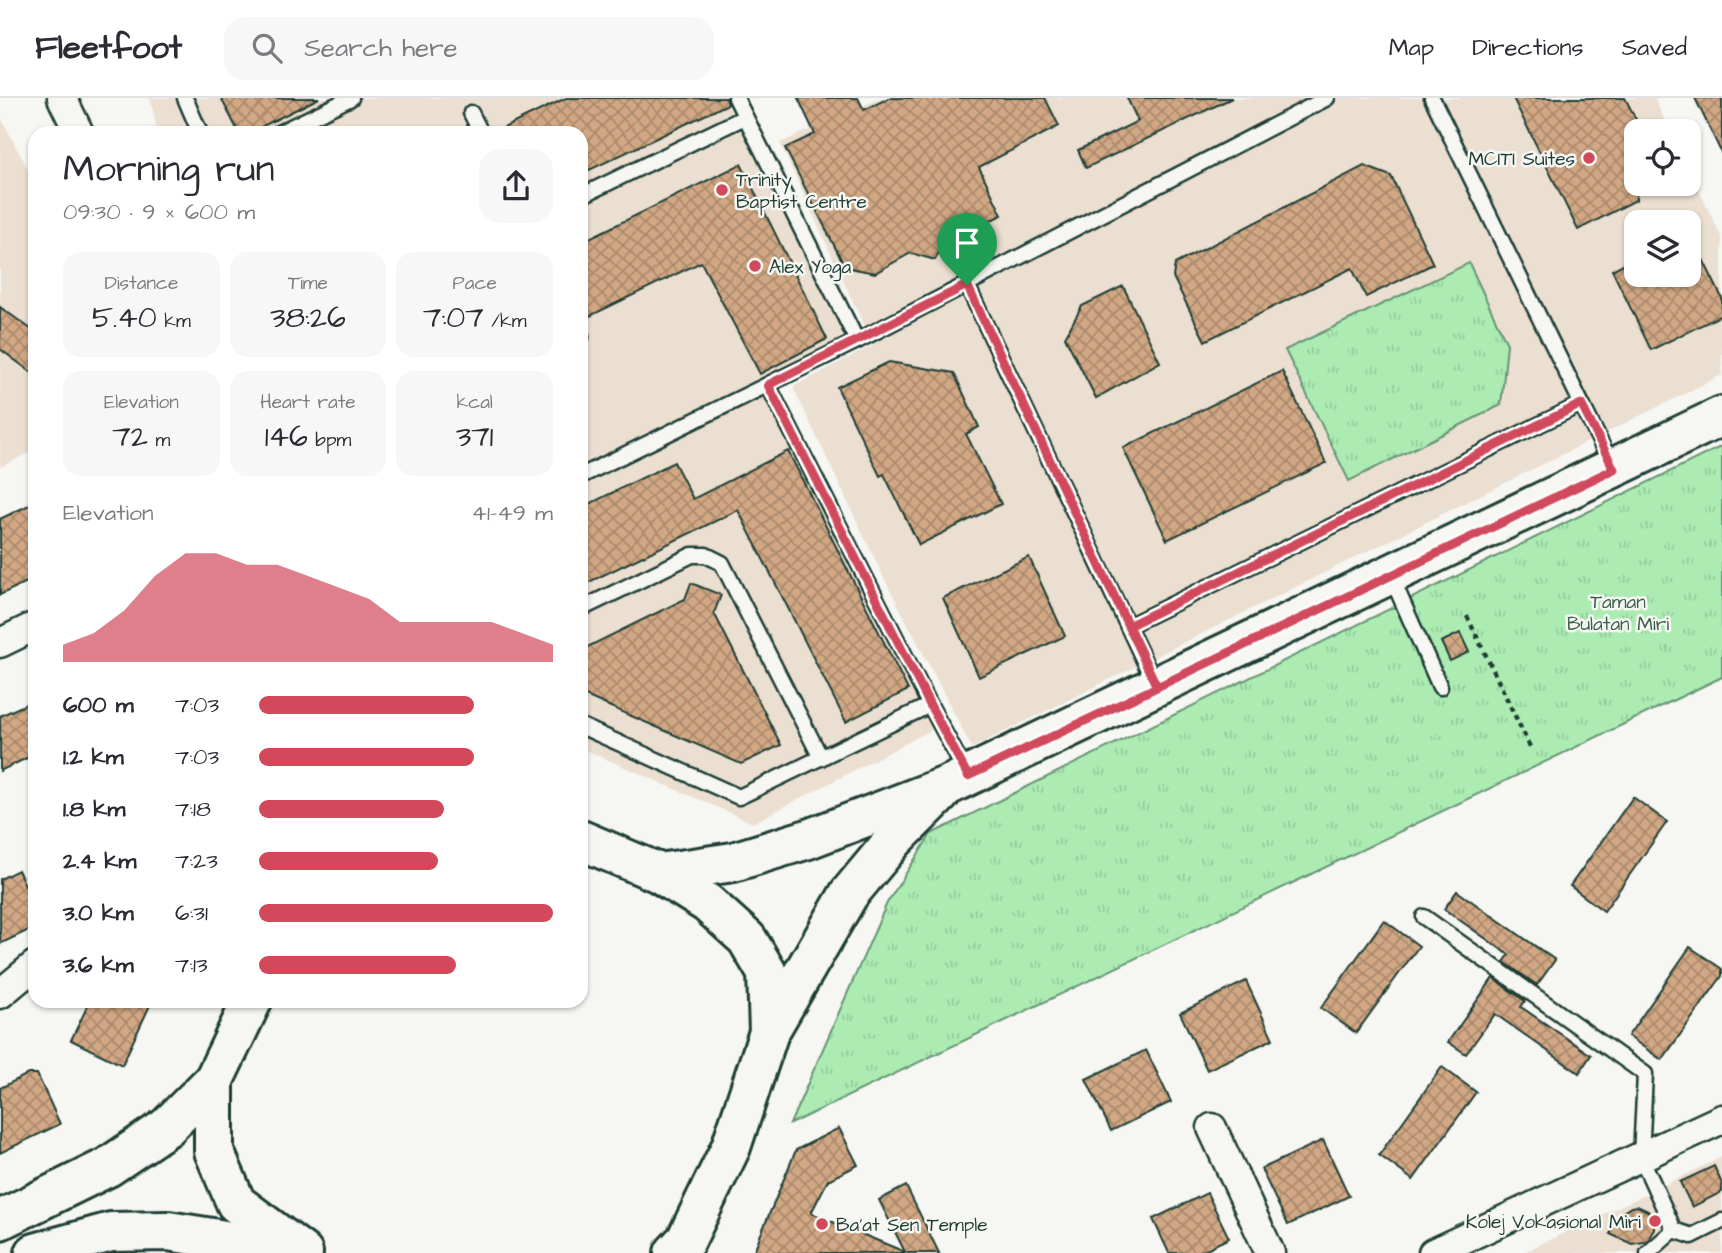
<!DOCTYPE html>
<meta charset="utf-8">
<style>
:root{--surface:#fff;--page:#f7f7f7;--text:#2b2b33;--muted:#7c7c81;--line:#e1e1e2;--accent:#d1495b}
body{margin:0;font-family:"Architects Daughter",sans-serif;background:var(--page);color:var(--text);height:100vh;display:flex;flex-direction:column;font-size:26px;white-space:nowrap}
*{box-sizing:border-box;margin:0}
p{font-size:23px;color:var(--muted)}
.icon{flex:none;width:38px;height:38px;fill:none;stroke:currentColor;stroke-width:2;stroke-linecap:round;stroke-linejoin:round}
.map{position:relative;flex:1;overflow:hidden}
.panel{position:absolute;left:28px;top:28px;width:560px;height:882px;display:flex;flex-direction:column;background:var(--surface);border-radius:21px;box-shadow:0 2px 5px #0004}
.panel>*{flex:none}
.buttons{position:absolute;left:1624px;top:21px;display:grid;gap:14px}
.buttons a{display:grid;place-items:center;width:77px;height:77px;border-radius:14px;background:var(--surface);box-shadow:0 2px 5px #0004;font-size:35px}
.pin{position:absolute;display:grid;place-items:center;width:60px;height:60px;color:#fff;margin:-72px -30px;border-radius:50% 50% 50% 0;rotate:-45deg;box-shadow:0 0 7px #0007}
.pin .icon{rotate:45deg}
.round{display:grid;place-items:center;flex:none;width:74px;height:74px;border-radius:21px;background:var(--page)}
.head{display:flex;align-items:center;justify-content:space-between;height:119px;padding:0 35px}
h1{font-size:38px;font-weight:600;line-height:52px}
.stats{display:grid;grid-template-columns:repeat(3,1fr);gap:10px;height:119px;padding:7px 35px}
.stats div{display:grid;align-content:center;border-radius:18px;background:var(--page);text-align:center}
.stats b{font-size:30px;font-weight:600}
.stats small{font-size:19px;font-weight:400}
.stats p{font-size:19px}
.chart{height:196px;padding:14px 35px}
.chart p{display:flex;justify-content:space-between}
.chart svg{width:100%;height:126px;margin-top:7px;fill:var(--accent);opacity:.7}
ul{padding:0 35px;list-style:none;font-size:23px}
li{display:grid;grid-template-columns:112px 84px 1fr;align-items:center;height:52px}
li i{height:18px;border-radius:9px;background:var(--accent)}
header{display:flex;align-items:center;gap:42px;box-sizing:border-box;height:98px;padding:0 35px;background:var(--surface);border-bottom:2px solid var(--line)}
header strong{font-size:33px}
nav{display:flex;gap:38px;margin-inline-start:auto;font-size:24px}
.search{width:490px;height:63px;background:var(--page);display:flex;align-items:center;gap:18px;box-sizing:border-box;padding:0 24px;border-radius:21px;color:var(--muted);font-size:26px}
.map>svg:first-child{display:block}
.built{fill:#ebdfd1;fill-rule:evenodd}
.grass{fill:url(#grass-tufts);stroke:#669474;stroke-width:2}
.building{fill:url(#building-cross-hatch);stroke:#1f3d34;stroke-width:2}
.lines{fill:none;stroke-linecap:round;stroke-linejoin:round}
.lane-casing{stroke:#1f3d34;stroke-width:19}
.street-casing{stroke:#1f3d34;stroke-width:33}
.secondary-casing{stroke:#1f3d34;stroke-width:44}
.path{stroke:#1f3d34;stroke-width:4.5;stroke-dasharray:5 5;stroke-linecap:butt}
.lane{stroke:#f6f6f2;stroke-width:14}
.street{stroke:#f6f6f2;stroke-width:28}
.secondary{stroke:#f6f6f2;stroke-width:38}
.route-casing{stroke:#fff;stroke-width:14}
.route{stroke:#d1495b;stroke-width:9}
.poi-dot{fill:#d1495b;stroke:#f6f6f2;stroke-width:2.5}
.labels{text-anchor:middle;stroke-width:5;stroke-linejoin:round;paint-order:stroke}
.poi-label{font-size:19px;fill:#1f3d34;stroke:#f6f6f2;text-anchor:start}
.park-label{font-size:19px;fill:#3b604d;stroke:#f6f6f2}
</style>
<header>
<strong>Fleetfoot</strong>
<div class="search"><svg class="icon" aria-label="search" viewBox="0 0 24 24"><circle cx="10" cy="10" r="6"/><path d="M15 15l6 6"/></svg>Search here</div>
<nav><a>Map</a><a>Directions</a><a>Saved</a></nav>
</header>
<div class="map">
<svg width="1722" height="1155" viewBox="0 0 1722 1155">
<defs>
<pattern id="grass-tufts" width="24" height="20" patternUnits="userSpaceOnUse" patternTransform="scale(1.75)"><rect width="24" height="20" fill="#acecb3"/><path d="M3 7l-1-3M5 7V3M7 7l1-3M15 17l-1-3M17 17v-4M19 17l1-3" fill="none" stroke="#94cb9b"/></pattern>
<pattern id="building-cross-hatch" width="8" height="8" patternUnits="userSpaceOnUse" patternTransform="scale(1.75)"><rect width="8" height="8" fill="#d2a884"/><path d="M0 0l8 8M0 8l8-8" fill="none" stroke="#aa8a6d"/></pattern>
</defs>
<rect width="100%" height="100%" fill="#f6f6f2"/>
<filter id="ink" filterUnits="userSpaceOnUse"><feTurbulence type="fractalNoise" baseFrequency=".0143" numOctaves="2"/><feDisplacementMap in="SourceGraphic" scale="14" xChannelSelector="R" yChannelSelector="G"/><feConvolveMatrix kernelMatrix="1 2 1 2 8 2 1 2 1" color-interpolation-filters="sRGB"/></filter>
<g filter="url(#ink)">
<g class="built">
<path d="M 150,0 L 725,0 L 847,241 L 763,284 L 935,630 L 753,725 L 581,650 L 581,35 L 158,35 Z"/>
<path d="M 880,0 L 1654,0 L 1670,33 L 1636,33 L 1636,86 L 1689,86 L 1689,72 L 1722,140 L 1722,277 L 972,650 L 881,474 L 793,289 L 873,247 L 780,45 ZM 1636,124 L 1689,124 L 1689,177 L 1636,177 Z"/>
<path d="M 0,18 L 35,85 L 35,352 L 0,369 Z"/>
<path d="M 1722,1059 L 1722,1155 L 1522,1155 L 1654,1092 Z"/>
</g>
<g class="grass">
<path d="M 1469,165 L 1507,246 L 1501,307 L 1349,383 L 1285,252 Z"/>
<path d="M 1722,348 L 1722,579 L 790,1026 L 887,805 L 931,736 Z"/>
</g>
<g class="building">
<path d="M 221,0 L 319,0 L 249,35 L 239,35 Z"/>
<path d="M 566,0 L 726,0 L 728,6 L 581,76 L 581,35 L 493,35 Z"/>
<path d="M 798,0 L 858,0 L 864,12 L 889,0 L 1045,0 L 1059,28 L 979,69 L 1002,117 L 982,126 L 953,129 L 935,162 L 911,155 L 875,175 L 845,169 L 785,50 L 815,36 Z"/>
<path d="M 1127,0 L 1232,0 L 1086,70 L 1078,52 L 1138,23 Z"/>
<path d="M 1513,0 L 1625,0 L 1642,33 L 1636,33 L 1636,102 L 1578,132 Z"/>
<path d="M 1695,0 L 1722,0 L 1722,56 Z"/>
<path d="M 741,66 L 827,241 L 760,276 L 701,164 L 588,219 L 581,204 L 581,144 Z"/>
<path d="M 1364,68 L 1391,78 L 1433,166 L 1366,199 L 1352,170 L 1205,243 L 1173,179 L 1175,166 Z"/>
<path d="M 1689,133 L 1722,200 L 1722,217 L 1651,252 L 1612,172 L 1636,159 L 1636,177 L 1689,177 Z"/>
<path d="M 1123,188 L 1160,264 L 1096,300 L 1065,239 L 1082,208 Z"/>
<path d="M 0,209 L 35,234 L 35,277 L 0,251 Z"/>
<path d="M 889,264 L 954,275 L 979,329 L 966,336 L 1001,406 L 919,447 L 884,376 L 880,378 L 837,289 Z"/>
<path d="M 1282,273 L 1326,365 L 1167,442 L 1123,350 Z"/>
<path d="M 788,353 L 908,592 L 846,624 L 738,412 L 581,488 L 581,410 L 674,364 L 693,401 Z"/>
<path d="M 35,404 L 35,480 L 0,497 L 0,421 Z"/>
<path d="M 1029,459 L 1065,538 L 979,579 L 943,500 Z"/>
<path d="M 691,485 L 721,497 L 714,515 L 781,647 L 741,666 L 581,596 L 581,552 L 685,501 Z"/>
<path d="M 1460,535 L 1469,554 L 1450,563 L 1441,544 Z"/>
<path d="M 35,602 L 35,656 L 0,673 L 0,618 Z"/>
<path d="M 1633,699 L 1667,724 L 1604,813 L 1570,788 Z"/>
<path d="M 18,772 L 35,809 L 35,829 L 0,846 L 0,781 Z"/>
<path d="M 1457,793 L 1555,862 L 1537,887 L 1504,864 L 1509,857 L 1444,811 Z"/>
<path d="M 1384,822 L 1419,848 L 1356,935 L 1321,910 Z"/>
<path d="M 1690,849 L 1722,871 L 1722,878 L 1662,962 L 1628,938 Z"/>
<path d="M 1493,880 L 1525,903 L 1521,909 L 1591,957 L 1579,975 L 1495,916 L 1466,956 L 1448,944 Z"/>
<path d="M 1246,883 L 1273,941 L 1207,972 L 1180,915 Z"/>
<path d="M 90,903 L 152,903 L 122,967 L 71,942 Z"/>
<path d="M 1146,952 L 1171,1004 L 1111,1033 L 1086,981 Z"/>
<path d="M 1442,969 L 1476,994 L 1413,1082 L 1379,1057 Z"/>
<path d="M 28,976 L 37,976 L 60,1026 L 0,1055 L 0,990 Z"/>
<path d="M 839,1030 L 858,1067 L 828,1082 L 811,1115 L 905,1154 L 879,1102 L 906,1088 L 939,1155 L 753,1155 L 796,1052 Z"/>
<path d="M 1323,1042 L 1349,1098 L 1288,1127 L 1261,1071 Z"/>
<path d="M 1714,1068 L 1722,1086 L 1722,1094 L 1692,1109 L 1680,1084 Z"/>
<path d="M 1207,1095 L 1229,1140 L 1198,1155 L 1169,1155 L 1153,1121 Z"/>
<path d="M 1637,1108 L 1648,1113 L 1654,1121 L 1654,1130 L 1649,1141 L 1644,1144 L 1632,1146 L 1610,1136 L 1620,1116 L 1631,1109 Z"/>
</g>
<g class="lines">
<defs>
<g id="lane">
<path d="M 185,0 L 200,35"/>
<path d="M 736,0 L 857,243"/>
<path d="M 1432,0 L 1613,370"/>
<path d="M 471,15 L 481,35"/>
<path d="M 278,35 L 351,0"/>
<path d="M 581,98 L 745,19"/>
<path d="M 967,187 L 1156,588"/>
<path d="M 581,238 L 581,239"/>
<path d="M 768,287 L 930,607 L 966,675"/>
<path d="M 581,378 L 857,243 L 1327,0"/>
<path d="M 1391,478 L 1440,589"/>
<path d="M 581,511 L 692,457 L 706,457 L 722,465 L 821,660"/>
<path d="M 1128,528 L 1581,306"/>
<path d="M 581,628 L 739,699 L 930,607"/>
<path d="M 1424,819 L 1645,976 L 1641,1059 L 1674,1132 L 1692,1138 L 1722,1123"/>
<path d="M 1648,1155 L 1674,1132"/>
</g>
<g id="street">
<path d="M 62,0 L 79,35"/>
<path d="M 0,545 L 35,528"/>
<path d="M 0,896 L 35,867"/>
<path d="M 1212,1030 L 1270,1155"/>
<path d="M 1433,1155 L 1722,1021"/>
</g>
<g id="secondary">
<path d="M 581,742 L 659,775 L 707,805 L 747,841 L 767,875 L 769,934 L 731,1049 L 686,1142 L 674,1155"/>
<path d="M 659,775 L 733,764 L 808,741 L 949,687 L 1722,318"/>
<path d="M 252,903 L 214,982 L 214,1053 L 236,1105 L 303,1155"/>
<path d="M 769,934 L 849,796 L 894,742 L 940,696"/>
<path d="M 0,1122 L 108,1069 L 167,1029 L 214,982"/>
<path d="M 35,1155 L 111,1134 L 168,1133 L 293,1153"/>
</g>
</defs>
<use href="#lane" class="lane-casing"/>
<use href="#street" class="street-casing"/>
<use href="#secondary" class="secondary-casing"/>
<path class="path" d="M 1467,518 L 1531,651"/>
<use href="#lane" class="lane"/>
<use href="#street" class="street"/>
<use href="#secondary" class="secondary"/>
</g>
</g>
<g class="lines" filter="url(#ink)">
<defs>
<path id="route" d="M 967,187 L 768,287 L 930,607 L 968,678 L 1157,589 L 1128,528 L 1581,306 L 1614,371 L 1157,589 C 1093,455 1030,321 967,187"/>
</defs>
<use href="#route" class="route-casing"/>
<use href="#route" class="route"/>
</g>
<g class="poi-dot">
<circle cx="1589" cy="60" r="7"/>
<circle cx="722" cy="92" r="7"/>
<circle cx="755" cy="168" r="7"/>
<circle cx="1655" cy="1123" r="7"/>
<circle cx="822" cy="1126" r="7"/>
</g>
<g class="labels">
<g class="poi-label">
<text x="1575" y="67" text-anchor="end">MCITI Suites</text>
<text x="736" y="88">Trinity<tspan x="736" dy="22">Baptist Centre</tspan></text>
<text x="769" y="175">Alex Yoga</text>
<text x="1641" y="1130" text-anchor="end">Kolej Vokasional Miri</text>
<text x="836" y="1133">Ba'at Sen Temple</text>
</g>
<g class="park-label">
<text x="1618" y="510">Taman<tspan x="1618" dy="22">Bulatan Miri</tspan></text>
</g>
</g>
</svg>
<div class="buttons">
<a><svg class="icon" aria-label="locate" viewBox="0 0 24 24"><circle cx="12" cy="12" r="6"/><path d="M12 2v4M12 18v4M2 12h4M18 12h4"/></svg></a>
<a><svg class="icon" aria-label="layers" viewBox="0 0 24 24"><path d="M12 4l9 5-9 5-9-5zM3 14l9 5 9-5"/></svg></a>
</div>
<div class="pin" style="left:967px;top:187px;background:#1e9e55"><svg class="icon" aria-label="arrive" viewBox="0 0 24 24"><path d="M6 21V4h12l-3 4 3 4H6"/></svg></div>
<section class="panel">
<div class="head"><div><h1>Morning run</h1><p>09:30 · 9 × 600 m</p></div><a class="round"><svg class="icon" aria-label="share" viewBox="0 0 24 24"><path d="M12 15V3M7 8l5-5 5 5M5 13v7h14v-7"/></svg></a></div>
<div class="stats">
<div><p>Distance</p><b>5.40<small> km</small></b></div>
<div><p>Time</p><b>38:26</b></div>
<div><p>Pace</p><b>7:07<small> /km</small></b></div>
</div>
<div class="stats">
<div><p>Elevation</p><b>72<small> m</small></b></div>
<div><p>Heart rate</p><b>146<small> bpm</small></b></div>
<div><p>kcal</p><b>371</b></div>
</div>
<div class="chart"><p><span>Elevation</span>41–49 m</p>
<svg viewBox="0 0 160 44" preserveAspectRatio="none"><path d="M0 44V38L10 34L20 26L30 14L40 6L50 6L60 10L70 10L80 14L90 18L100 22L110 30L120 30L130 30L140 30L150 34L160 38V44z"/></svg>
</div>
<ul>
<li><b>600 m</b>7:03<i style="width:73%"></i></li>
<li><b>1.2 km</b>7:03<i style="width:73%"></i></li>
<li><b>1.8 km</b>7:18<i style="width:63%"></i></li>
<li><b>2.4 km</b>7:23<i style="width:61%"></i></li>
<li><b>3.0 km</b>6:31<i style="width:100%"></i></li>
<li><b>3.6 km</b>7:13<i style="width:67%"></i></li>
</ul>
</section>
</div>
